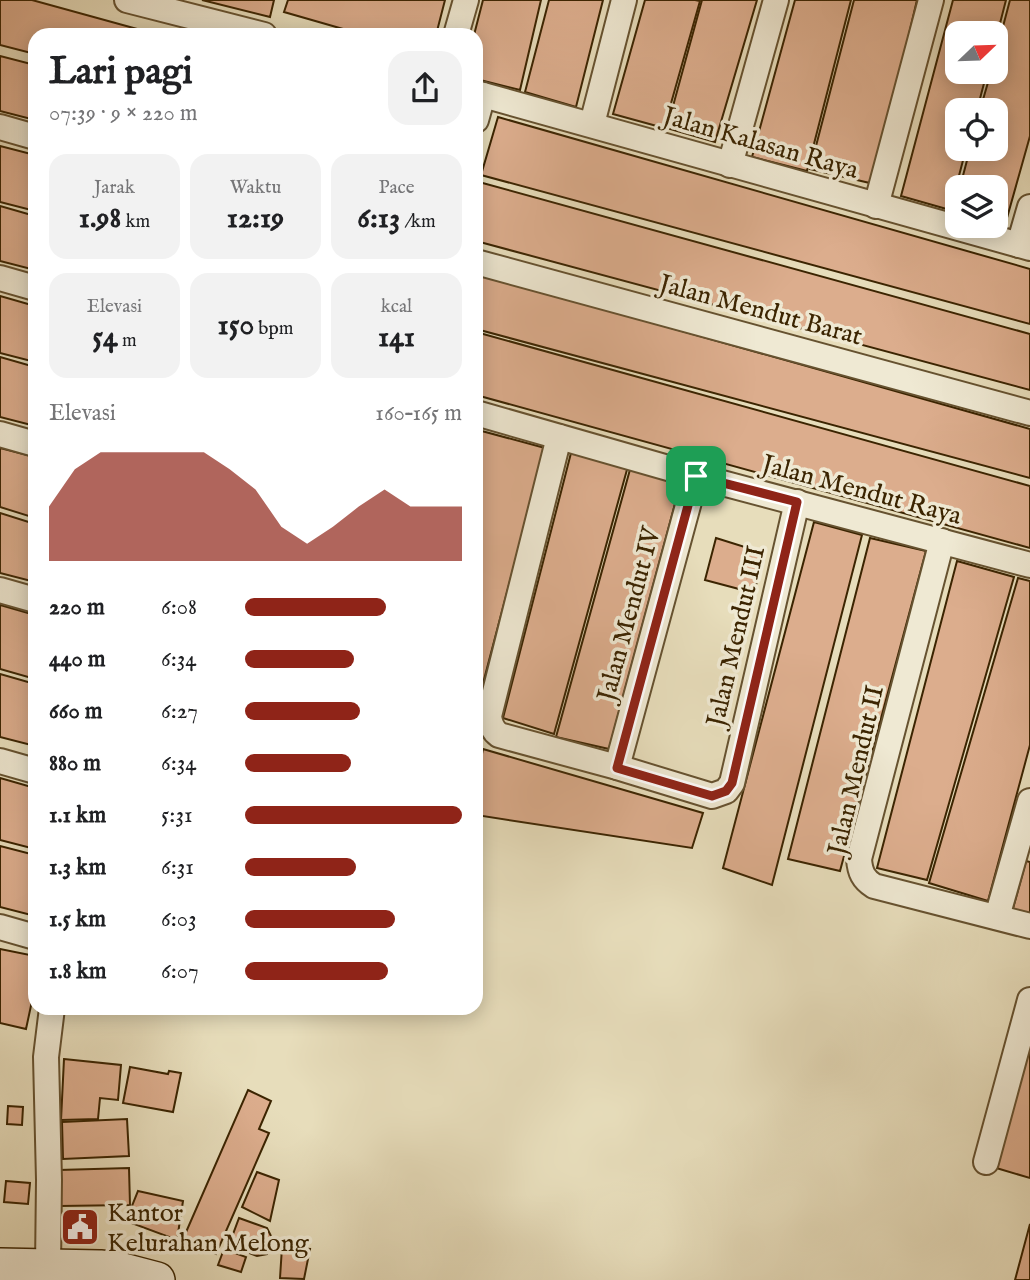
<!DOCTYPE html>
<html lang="id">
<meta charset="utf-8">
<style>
:root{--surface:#fff;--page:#f2f2f2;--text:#202124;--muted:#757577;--accent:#8f2418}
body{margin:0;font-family:"IM FELL English",serif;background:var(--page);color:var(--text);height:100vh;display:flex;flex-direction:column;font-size:26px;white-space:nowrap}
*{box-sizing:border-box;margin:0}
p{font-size:23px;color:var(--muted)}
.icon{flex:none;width:38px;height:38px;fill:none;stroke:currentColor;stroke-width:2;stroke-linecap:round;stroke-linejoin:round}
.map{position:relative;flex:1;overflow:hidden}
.side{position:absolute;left:28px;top:28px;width:455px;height:987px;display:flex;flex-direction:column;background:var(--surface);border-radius:21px;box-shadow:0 4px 18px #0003}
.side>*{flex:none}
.needle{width:46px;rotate:67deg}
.buttons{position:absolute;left:945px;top:21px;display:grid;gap:14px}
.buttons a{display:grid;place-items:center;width:63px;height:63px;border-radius:14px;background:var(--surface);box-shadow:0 4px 18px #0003;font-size:35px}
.pin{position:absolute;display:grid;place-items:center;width:60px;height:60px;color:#fff;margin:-30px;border-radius:14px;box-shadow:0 4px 10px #0006}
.round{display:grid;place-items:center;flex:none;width:74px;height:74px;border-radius:21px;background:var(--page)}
.head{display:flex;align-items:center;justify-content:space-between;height:119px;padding:0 21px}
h1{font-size:38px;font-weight:700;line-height:52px}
.figures{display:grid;grid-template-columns:repeat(3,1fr);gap:10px;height:119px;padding:7px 21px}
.figures div{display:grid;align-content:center;border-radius:18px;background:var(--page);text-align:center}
.figures b{font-size:30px;font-weight:700}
.figures small{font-size:19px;font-weight:400}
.figures p{font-size:19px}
.chart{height:196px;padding:14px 21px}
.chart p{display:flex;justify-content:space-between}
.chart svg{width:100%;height:126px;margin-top:7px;fill:var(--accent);opacity:.7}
ul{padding:0 21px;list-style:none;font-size:23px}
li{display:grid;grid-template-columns:112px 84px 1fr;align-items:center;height:52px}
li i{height:18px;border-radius:9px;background:var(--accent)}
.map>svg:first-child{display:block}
.building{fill:#dcad8d;stroke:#3b2401;stroke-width:2}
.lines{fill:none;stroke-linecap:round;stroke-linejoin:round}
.street-casing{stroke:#665230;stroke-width:28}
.secondary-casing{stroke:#3b2401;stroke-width:38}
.street{stroke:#efe9d3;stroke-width:24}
.secondary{stroke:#efe9d3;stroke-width:35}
.route-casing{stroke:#fff;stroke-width:14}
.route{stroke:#8f2418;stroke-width:9}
.labels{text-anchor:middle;stroke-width:7;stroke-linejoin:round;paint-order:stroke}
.street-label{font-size:26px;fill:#3b2401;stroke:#efe9d3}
.poi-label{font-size:26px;fill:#3b2401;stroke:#efe9d3;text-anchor:start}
</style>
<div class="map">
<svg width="1030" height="1280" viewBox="0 0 1030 1280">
<rect width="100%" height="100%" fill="#e7ddbb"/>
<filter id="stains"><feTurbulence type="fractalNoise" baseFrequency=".00286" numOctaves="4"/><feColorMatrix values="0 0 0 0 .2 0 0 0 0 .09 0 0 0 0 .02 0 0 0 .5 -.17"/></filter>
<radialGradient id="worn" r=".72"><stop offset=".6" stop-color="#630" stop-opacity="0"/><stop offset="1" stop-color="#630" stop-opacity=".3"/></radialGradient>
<g class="building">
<path d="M 0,0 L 32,0 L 159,35 L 35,35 L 35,54 L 0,45 Z"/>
<path d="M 202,0 L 274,0 L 270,17 Z"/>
<path d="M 288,0 L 445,0 L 436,35 L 364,35 L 284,12 Z"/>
<path d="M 483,0 L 541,0 L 520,90 L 476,79 L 476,35 L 474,35 Z"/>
<path d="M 549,0 L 603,0 L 576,107 L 525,92 Z"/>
<path d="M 645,0 L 695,0 L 700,1 L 664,128 L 613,114 Z"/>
<path d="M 702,0 L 757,0 L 715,142 L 667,128 Z"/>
<path d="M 795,0 L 851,0 L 807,171 L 752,157 Z"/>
<path d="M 854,0 L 917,0 L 874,184 L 810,169 Z"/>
<path d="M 953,0 L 1006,0 L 996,39 L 996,33 L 957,33 L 957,72 L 987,72 L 977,110 L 957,110 L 957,149 L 966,149 L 950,210 L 901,196 Z"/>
<path d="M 1010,0 L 1030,0 L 1030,136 L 1005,225 L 996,222 L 996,187 L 960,187 L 970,149 L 996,149 L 996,110 L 980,110 L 991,72 L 996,72 L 996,53 Z"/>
<path d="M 0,56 L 35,65 L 35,120 L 0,111 Z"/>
<path d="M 498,117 L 1030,269 L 1030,324 L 481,175 Z"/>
<path d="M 0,146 L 35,155 L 35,211 L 0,202 Z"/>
<path d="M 479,182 L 1030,334 L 1030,390 L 476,241 L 476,192 Z"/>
<path d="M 0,206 L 35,216 L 35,270 L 0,261 Z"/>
<path d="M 476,273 L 1030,429 L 1030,478 L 476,329 Z"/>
<path d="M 0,296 L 35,306 L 35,362 L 0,353 Z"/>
<path d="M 476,332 L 1030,486 L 1030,548 L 476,395 Z"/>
<path d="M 0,357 L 35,367 L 35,426 L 0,417 Z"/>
<path d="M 478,430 L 545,448 L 476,710 L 476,440 Z"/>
<path d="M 0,448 L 35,457 L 35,518 L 0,507 Z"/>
<path d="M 571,453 L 628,466 L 554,734 L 503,718 Z"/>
<path d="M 631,466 L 682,478 L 609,749 L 556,737 Z"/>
<path d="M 0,513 L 35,524 L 35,582 L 0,573 Z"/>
<path d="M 814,522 L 862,535 L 772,885 L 723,868 Z"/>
<path d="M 716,538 L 764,553 L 754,593 L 705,580 Z"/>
<path d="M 870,538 L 926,551 L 840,871 L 788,859 Z"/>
<path d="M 957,561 L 1014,577 L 927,880 L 877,868 Z"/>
<path d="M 1018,578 L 1030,581 L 1030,745 L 988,901 L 929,883 Z"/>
<path d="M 0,605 L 35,615 L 35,679 L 0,669 Z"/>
<path d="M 0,674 L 35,684 L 35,746 L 0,737 Z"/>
<path d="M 483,749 L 703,813 L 692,848 L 476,815 L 476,783 Z"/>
<path d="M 0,778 L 35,788 L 35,849 L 0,840 Z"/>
<path d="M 0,846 L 35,855 L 35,916 L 0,907 Z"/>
<path d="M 1026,861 L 1030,862 L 1030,917 L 1012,912 Z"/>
<path d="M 0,949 L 35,956 L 35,987 L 26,1029 L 0,1023 Z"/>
<path d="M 1030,1046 L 1030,1178 L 993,1167 Z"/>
<path d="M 64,1059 L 121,1065 L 118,1100 L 100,1098 L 98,1119 L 61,1120 Z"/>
<path d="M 130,1067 L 168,1074 L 169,1071 L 181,1073 L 173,1112 L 123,1103 Z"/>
<path d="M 248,1090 L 271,1101 L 259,1129 L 269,1133 L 216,1254 L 183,1239 Z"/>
<path d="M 8,1106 L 23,1107 L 22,1125 L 7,1124 Z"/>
<path d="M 127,1119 L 129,1156 L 63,1159 L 62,1122 Z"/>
<path d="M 129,1168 L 130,1205 L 60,1206 L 59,1170 Z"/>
<path d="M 257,1172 L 279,1180 L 270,1221 L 242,1207 Z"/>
<path d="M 6,1181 L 30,1183 L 28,1204 L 4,1202 Z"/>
<path d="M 138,1191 L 183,1201 L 177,1240 L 126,1221 Z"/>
<path d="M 239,1218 L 267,1228 L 273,1240 L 267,1254 L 257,1256 L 229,1245 Z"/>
<path d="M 1030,1224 L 1030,1280 L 1015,1280 Z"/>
<path d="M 282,1247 L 310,1249 L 304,1279 L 280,1278 Z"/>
<path d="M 224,1249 L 246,1257 L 241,1272 L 218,1265 Z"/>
</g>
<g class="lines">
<defs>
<g id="street">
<path d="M 127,0 L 264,35"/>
<path d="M 456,35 L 466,0"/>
<path d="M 476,93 L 1030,248"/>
<path d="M 476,120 L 483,95"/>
<path d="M 592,124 L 624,0"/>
<path d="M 0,127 L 35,137"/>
<path d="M 730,165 L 776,0"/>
<path d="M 876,206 L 931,0"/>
<path d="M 1019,245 L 1030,207"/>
<path d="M 476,262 L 1030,413"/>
<path d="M 0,278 L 35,288"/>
<path d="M 476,413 L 696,476 L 1030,565"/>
<path d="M 0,434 L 35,444"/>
<path d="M 559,437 L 489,716 C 490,724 492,730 499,735 L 617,767 L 712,796 L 726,791 L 732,783 L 797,502"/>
<path d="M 942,541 L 859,859 C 860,872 863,879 874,886 L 1030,926"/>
<path d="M 0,590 L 35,600"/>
<path d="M 0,761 L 35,771"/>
<path d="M 617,767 L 696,476"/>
<path d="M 997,917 L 1030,801"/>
<path d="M 0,927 L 35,937"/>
<path d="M 986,1162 L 1030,1000"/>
<path d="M 48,1267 L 49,1180 L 46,1057 L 52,1008"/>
</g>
<path id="secondary" d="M 0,1266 L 100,1268 L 119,1270 L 157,1280"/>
</defs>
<use href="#street" class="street-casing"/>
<use href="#secondary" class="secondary-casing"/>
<use href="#street" class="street"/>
<use href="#secondary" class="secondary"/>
</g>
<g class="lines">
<defs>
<path id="route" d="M 696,476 L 797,502 L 732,783 L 726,791 L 712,796 L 617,768 Z"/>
</defs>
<use href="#route" class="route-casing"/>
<use href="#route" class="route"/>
</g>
<defs>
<symbol id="civic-square" viewBox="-11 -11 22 22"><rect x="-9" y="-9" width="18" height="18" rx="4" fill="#8f2418" stroke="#efe9d3"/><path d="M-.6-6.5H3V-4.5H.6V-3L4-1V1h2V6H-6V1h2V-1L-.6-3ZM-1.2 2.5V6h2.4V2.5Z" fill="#fff"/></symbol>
</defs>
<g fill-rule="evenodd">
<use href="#civic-square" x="58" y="1205" width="44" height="44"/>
</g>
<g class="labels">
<g class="street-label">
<text transform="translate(761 142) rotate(16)" y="9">Jalan Kalasan Raya</text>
<text transform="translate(761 309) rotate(15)" y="9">Jalan Mendut Barat</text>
<text transform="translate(862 489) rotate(15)" y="9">Jalan Mendut Raya</text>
<text transform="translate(628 614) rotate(-75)" y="9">Jalan Mendut IV</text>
<text transform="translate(735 636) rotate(-77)" y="9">Jalan Mendut III</text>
<text transform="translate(855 770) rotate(-77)" y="9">Jalan Mendut II</text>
</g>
<g class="poi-label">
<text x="107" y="1221">Kantor<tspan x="107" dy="30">Kelurahan Melong</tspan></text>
</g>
</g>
<rect width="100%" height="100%" filter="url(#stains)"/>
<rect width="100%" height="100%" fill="url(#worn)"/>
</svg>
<div class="buttons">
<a><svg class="needle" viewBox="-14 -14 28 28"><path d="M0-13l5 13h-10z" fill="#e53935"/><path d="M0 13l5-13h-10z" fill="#757577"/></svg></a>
<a><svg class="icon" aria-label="locate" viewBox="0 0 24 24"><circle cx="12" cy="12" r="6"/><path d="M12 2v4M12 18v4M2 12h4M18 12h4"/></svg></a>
<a><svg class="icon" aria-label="layers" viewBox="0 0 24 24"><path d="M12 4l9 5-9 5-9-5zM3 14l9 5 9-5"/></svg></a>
</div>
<div class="pin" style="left:696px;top:476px;background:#1e9e55"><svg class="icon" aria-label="arrive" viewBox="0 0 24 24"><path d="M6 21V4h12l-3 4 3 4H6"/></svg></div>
<section class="side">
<div class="head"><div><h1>Lari pagi</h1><p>07:39 · 9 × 220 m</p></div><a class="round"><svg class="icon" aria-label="share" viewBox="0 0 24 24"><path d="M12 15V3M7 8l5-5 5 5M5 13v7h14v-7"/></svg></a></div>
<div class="figures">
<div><p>Jarak</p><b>1.98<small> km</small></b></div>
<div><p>Waktu</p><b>12:19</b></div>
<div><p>Pace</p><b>6:13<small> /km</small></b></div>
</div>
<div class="figures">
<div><p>Elevasi</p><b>54<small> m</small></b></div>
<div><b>150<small> bpm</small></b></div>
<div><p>kcal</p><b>141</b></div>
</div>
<div class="chart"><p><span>Elevasi</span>160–165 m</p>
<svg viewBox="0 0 160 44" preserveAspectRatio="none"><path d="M0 44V25L10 12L20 6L30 6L40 6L50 6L60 6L70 12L80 19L90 32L100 38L110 32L120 25L130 19L140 25L150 25L160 25V44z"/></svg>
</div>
<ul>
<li><b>220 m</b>6:08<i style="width:65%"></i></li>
<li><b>440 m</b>6:34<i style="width:50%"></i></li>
<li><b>660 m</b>6:27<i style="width:53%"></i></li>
<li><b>880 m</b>6:34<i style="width:49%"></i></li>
<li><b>1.1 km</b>5:31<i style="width:100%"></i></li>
<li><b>1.3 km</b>6:31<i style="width:51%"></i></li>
<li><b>1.5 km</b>6:03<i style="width:69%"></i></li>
<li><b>1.8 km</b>6:07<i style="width:66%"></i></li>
</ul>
</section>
</div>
